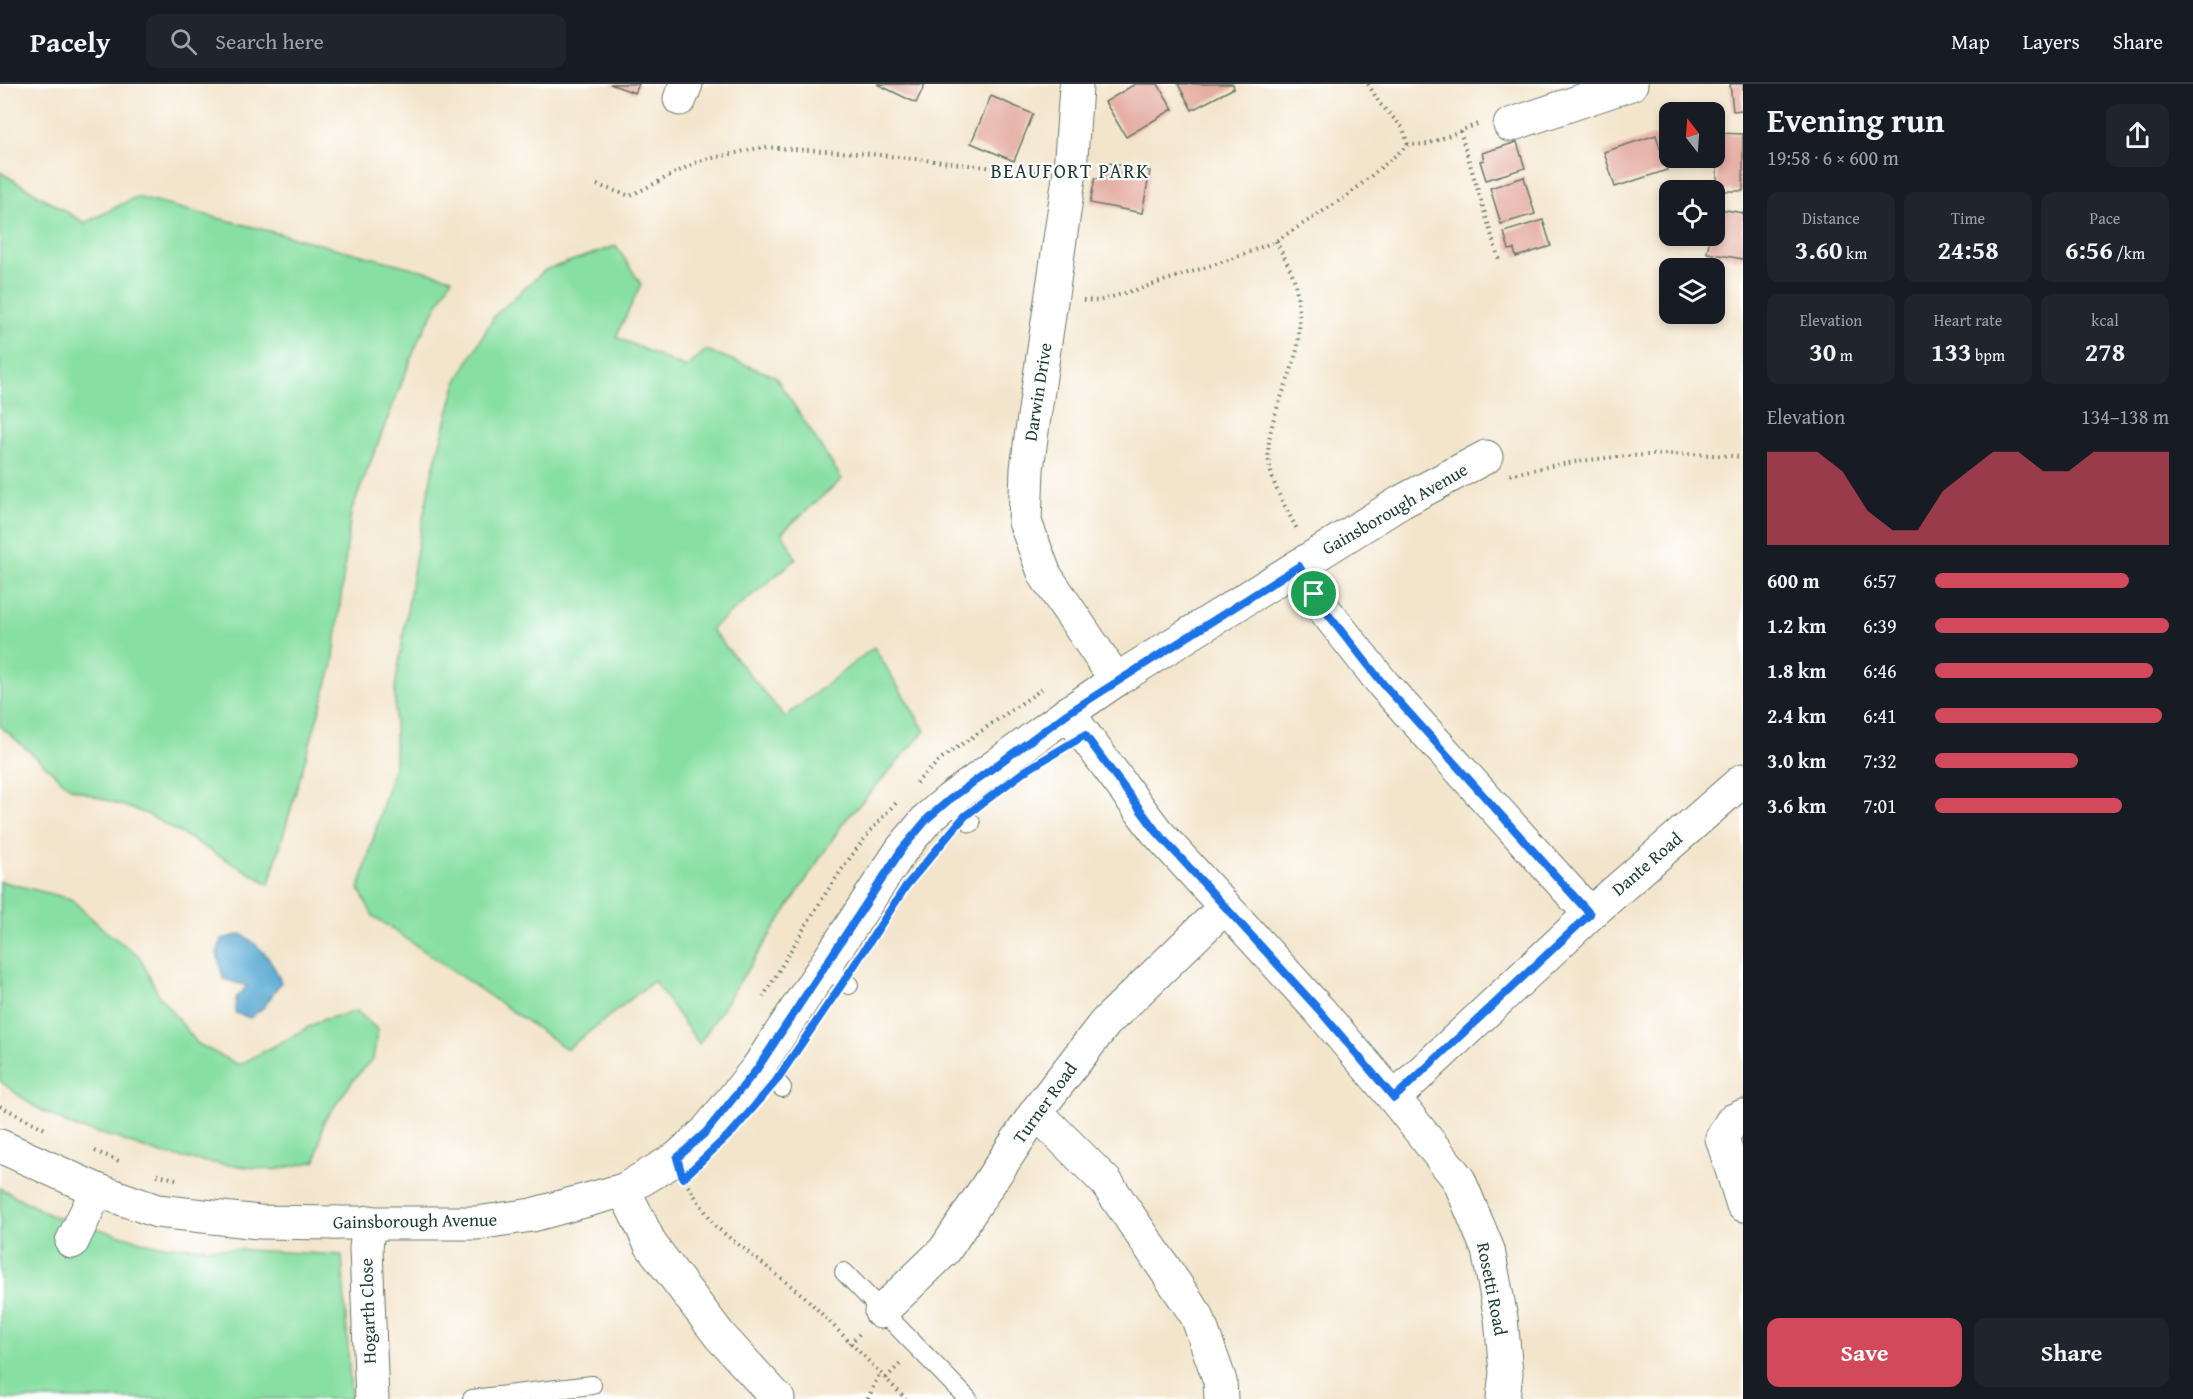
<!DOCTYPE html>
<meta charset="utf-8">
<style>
:root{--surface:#171b24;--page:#20242c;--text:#f1f3f6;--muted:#9ea1a6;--line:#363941;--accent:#d1495b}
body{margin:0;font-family:"Gentium Book Plus",serif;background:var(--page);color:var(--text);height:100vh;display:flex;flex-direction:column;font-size:22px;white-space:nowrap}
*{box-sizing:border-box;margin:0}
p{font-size:20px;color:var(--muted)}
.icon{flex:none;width:33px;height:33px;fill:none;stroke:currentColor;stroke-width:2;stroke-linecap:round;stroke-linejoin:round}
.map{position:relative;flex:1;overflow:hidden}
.panel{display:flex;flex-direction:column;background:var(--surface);width:450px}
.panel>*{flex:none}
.needle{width:39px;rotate:343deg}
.buttons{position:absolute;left:1659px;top:18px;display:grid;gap:12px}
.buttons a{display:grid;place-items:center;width:66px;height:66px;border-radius:12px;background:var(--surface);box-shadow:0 3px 9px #0003;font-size:30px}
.pin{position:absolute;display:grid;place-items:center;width:51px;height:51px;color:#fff;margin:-26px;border:3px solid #fff;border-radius:50%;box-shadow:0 2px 6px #0007}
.round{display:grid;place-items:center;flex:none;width:63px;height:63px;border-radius:12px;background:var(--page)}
.head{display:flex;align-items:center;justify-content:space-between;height:102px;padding:0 24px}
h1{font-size:33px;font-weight:700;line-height:45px}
.metrics{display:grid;grid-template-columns:repeat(3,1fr);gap:9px;height:102px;padding:6px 24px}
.metrics div{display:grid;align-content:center;border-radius:12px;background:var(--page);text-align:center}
.metrics b{font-size:26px;font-weight:700}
.metrics small{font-size:16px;font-weight:400}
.metrics p{font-size:16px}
.chart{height:168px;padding:12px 24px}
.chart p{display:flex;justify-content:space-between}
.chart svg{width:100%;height:108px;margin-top:6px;fill:var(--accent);opacity:.7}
.primary-button{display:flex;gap:12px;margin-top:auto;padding:12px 24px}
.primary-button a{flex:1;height:69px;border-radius:12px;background:var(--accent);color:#fff;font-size:24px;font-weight:700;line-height:69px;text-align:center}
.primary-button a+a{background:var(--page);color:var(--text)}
ul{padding:0 24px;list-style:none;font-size:20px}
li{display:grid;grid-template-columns:96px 72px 1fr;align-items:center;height:45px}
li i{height:15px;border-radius:8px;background:var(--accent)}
header{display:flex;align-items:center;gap:36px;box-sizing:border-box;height:84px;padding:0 30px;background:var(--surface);border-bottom:2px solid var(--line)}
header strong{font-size:28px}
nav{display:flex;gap:33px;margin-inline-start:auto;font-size:21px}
.search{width:420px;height:54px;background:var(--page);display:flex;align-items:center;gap:15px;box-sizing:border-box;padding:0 21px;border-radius:12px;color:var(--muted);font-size:22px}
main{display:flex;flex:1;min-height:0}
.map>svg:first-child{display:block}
.green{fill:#88dfa3;stroke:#548e6c;stroke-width:1.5}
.water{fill:#56a8d1;stroke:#3a7282;stroke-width:1.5}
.building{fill:#e5afa4}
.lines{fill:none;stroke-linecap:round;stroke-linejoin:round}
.service-casing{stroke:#697869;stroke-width:20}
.minor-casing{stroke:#697869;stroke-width:35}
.tertiary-casing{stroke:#697869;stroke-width:35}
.path{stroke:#697869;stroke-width:4;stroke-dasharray:1.5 4.5;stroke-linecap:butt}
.service{stroke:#fff;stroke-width:18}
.minor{stroke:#fff;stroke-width:33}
.tertiary{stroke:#fff;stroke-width:33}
.route-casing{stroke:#fff;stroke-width:12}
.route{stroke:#1a73e8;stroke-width:8}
.labels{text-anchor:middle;stroke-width:4.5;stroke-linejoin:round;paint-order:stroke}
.street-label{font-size:18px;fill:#1f3d34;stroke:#fff}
.neighbourhood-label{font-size:20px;letter-spacing:1.5px;fill:#1f3d34;stroke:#fff}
</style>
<header>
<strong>Pacely</strong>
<div class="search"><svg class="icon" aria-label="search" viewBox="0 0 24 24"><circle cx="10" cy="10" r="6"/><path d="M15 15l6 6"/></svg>Search here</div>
<nav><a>Map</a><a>Layers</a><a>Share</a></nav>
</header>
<main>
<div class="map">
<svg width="1743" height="1315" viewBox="0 0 1743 1315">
<rect width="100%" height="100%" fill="#fff"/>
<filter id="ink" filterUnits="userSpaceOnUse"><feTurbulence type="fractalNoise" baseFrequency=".0167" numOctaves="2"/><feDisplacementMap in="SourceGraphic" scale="12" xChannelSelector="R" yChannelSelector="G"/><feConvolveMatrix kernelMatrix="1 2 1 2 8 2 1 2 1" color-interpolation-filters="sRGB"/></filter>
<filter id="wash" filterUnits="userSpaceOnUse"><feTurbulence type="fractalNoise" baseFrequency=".008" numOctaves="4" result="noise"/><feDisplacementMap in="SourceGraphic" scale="24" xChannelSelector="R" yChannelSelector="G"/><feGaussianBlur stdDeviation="1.35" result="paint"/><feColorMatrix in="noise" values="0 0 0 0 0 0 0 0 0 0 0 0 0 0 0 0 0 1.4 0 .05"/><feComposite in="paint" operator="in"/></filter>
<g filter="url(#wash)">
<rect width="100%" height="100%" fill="#f3e5cc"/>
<g class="green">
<path d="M 0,88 L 85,139 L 136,113 L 452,194 L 419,255 L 351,428 L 333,580 L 269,800 L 147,730 L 71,704 L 0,642 Z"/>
<path d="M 616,162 L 641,200 L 616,253 L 686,284 L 706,266 L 775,292 L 842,395 L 782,448 L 796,475 L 711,545 L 785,633 L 874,563 L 925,647 L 843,739 L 699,960 L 654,897 L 567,965 L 373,832 L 359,805 L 395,678 L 395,604 L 415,476 L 432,389 L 457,297 L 495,231 L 545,186 Z"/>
<path d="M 0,797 L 71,815 L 104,846 L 139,872 L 160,913 L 198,960 L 239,981 L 322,936 L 357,927 L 378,946 L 373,975 L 354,995 L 324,1037 L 316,1077 L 274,1086 L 213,1079 L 161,1070 L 116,1054 L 74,1043 L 32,1021 L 0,997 Z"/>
<path d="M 0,1104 L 50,1131 L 155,1161 L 342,1171 L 351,1315 L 0,1315 Z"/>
</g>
<path class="water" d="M 242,850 C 262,864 272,875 281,898 L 264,923 L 250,934 L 235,929 L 236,914 L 247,902 L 223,895 L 217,869 L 222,855 Z"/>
<g id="blocks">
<g class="building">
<path d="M 610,0 L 639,0 L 635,9 Z"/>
<path d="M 877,0 L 925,0 L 916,19 Z"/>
<path d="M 1135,0 L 1158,0 L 1173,25 L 1126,53 L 1105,18 Z"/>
<path d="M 1178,0 L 1233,0 L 1234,4 L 1192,26 Z"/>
<path d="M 1730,0 L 1743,0 L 1743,26 L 1733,27 Z"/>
<path d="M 991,12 L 1033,30 L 1014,77 L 971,59 Z"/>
<path d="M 1717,49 L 1743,50 L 1743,107 L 1717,107 Z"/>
<path d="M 1656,51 L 1667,86 L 1615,103 L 1604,68 Z"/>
<path d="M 1517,58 L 1525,84 L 1486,96 L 1480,77 L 1484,76 L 1482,69 Z"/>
<path d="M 1104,78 L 1150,87 L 1142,129 L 1090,119 L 1095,94 L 1100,94 Z"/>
<path d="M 1524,93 L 1535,130 L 1501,140 L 1490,104 Z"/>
<path d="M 1714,124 L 1743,129 L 1743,175 L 1707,169 L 1710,152 L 1714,152 Z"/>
<path d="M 1543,136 L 1551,162 L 1516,173 L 1514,165 L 1509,166 L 1504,148 Z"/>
</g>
</g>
</g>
<g filter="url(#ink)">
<use href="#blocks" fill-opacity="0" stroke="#697869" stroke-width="1.5"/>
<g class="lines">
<defs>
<g id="service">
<path d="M 949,716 L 971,739"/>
<path d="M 824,882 L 849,901"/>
<path d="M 757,985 L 776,997 L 782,1004"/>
<path d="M 844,1188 L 968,1315"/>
<path d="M 472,1315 L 592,1301"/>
</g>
<g id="minor">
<path d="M 1076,3 L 1070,87 L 1031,354 L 1027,385 L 1025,438 L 1045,491 L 1116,596"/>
<path d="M 680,15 L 686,0"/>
<path d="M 1510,41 L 1631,0"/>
<path d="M 1299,482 L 1320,520 L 1384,601 L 1590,830"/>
<path d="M 1068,629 L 1156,747 L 1320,927 L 1394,1014 L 1459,1096 L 1488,1166 L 1501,1234 L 1506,1289 L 1503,1315"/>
<path d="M 1394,1014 L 1590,830 L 1743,696"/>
<path d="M 1036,1028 L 1106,1098 L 1197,1232 L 1220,1297 L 1221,1315"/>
<path d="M 1743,1032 L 1732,1037 L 1722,1054 L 1743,1121"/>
<path d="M 624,1106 L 651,1161 L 720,1252 L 778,1315"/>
<path d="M 369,1138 L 366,1164 L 372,1315"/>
<path d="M 335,1139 L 477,1139 L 532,1131 L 624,1106 L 677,1074 L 706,1048 L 757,985 L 902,765 L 928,734 L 949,716 L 1068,629 L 1116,596 L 1401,418 L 1486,373"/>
<path d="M 72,1158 L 97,1106"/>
<path d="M 881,1228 L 945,1166 L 1036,1028 L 1105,939 L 1225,823"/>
</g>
<path id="tertiary" d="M 0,1062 L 97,1106 L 157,1127 L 259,1138 L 335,1139"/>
</defs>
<use href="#service" class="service-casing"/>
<use href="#minor" class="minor-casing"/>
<use href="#tertiary" class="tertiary-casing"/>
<g class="path">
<path d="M 1368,0 L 1380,20 L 1403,44 L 1408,61"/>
<path d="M 1460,47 L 1499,176"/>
<path d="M 597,101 L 630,112 L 699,77 L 763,63 L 871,70 L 1040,89"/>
<path d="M 1276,157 C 1282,170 1292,185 1295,199 C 1298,212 1300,236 1299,249 C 1298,291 1260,339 1270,384 C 1274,406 1288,427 1298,447"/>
<path d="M 1083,216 L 1099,217 L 1145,203 L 1234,174 L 1276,157 L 1347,112 L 1408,61 L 1428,60 L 1480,39"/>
<path d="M 1510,391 C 1585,372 1666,366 1743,373"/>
<path d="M 916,699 L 942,674 L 1042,605"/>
<path d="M 763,913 C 802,849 844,770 898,717"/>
<path d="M 0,1022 L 45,1045"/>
<path d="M 95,1067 L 119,1077"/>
<path d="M 157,1091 L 176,1095"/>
<path d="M 688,1102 L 716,1143 L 805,1213 L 906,1315"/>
<path d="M 850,1260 L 860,1249"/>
<path d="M 886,1294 L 900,1280"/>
<path d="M 868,1315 L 880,1288"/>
</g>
<use href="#service" class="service"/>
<use href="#minor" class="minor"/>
<use href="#tertiary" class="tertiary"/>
</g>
</g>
<g class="lines" filter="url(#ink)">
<defs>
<path id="route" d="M 1299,482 L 1320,520 L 1384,601 L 1590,830 L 1394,1014 L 1320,927 L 1156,747 L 1085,651 L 1025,687 L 965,732 L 958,740 L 906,802 L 844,897 L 776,997 L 734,1046 L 683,1094 L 677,1074 L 706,1048 L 757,985 L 902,765 L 928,734 L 949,716 L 1068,629 Z"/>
</defs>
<use href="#route" class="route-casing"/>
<use href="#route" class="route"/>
</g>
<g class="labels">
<g class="street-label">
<text transform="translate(1038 308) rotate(-81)" y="6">Darwin Drive</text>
<text transform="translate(1395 425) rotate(-30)" y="6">Gainsborough Avenue</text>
<text transform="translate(1647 780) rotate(-41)" y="6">Dante Road</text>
<text transform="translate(1045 1019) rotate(-54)" y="6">Turner Road</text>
<text transform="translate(415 1137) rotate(-1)" y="6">Gainsborough Avenue</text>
<text transform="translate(1492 1205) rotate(79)" y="6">Rosetti Road</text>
<text transform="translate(368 1227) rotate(-92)" y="6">Hogarth Close</text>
</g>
<g class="neighbourhood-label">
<text x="1070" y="94">BEAUFORT PARK</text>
</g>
</g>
</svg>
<div class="buttons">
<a><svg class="needle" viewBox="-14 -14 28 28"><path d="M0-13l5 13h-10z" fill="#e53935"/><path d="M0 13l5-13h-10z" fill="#9ea1a6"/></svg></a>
<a><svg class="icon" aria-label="locate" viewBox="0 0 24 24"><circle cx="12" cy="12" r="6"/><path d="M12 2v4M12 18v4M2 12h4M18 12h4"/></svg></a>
<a><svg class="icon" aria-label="layers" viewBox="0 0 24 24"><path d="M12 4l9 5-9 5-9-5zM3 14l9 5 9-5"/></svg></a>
</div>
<div class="pin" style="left:1314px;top:510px;background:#1e9e55"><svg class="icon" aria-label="arrive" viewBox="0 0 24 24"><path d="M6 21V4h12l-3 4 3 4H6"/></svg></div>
</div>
<section class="panel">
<div class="head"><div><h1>Evening run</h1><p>19:58 · 6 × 600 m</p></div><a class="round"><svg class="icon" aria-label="share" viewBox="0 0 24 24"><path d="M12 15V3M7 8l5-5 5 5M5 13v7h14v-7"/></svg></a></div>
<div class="metrics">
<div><p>Distance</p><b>3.60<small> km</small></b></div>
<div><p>Time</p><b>24:58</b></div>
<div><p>Pace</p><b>6:56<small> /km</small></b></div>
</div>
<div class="metrics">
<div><p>Elevation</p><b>30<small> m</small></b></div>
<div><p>Heart rate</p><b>133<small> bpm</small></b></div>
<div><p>kcal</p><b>278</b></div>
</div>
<div class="chart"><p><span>Elevation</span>134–138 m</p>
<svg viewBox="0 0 160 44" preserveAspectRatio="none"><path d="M0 44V6L10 6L20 6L30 14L40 30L50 38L60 38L70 22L80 14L90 6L100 6L110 14L120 14L130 6L140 6L150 6L160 6V44z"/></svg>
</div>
<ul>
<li><b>600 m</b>6:57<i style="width:83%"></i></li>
<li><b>1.2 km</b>6:39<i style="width:100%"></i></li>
<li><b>1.8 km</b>6:46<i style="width:93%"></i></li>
<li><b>2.4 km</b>6:41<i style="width:97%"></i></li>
<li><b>3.0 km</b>7:32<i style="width:61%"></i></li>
<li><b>3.6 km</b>7:01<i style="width:80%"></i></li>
</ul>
<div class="primary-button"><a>Save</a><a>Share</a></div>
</section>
</main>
